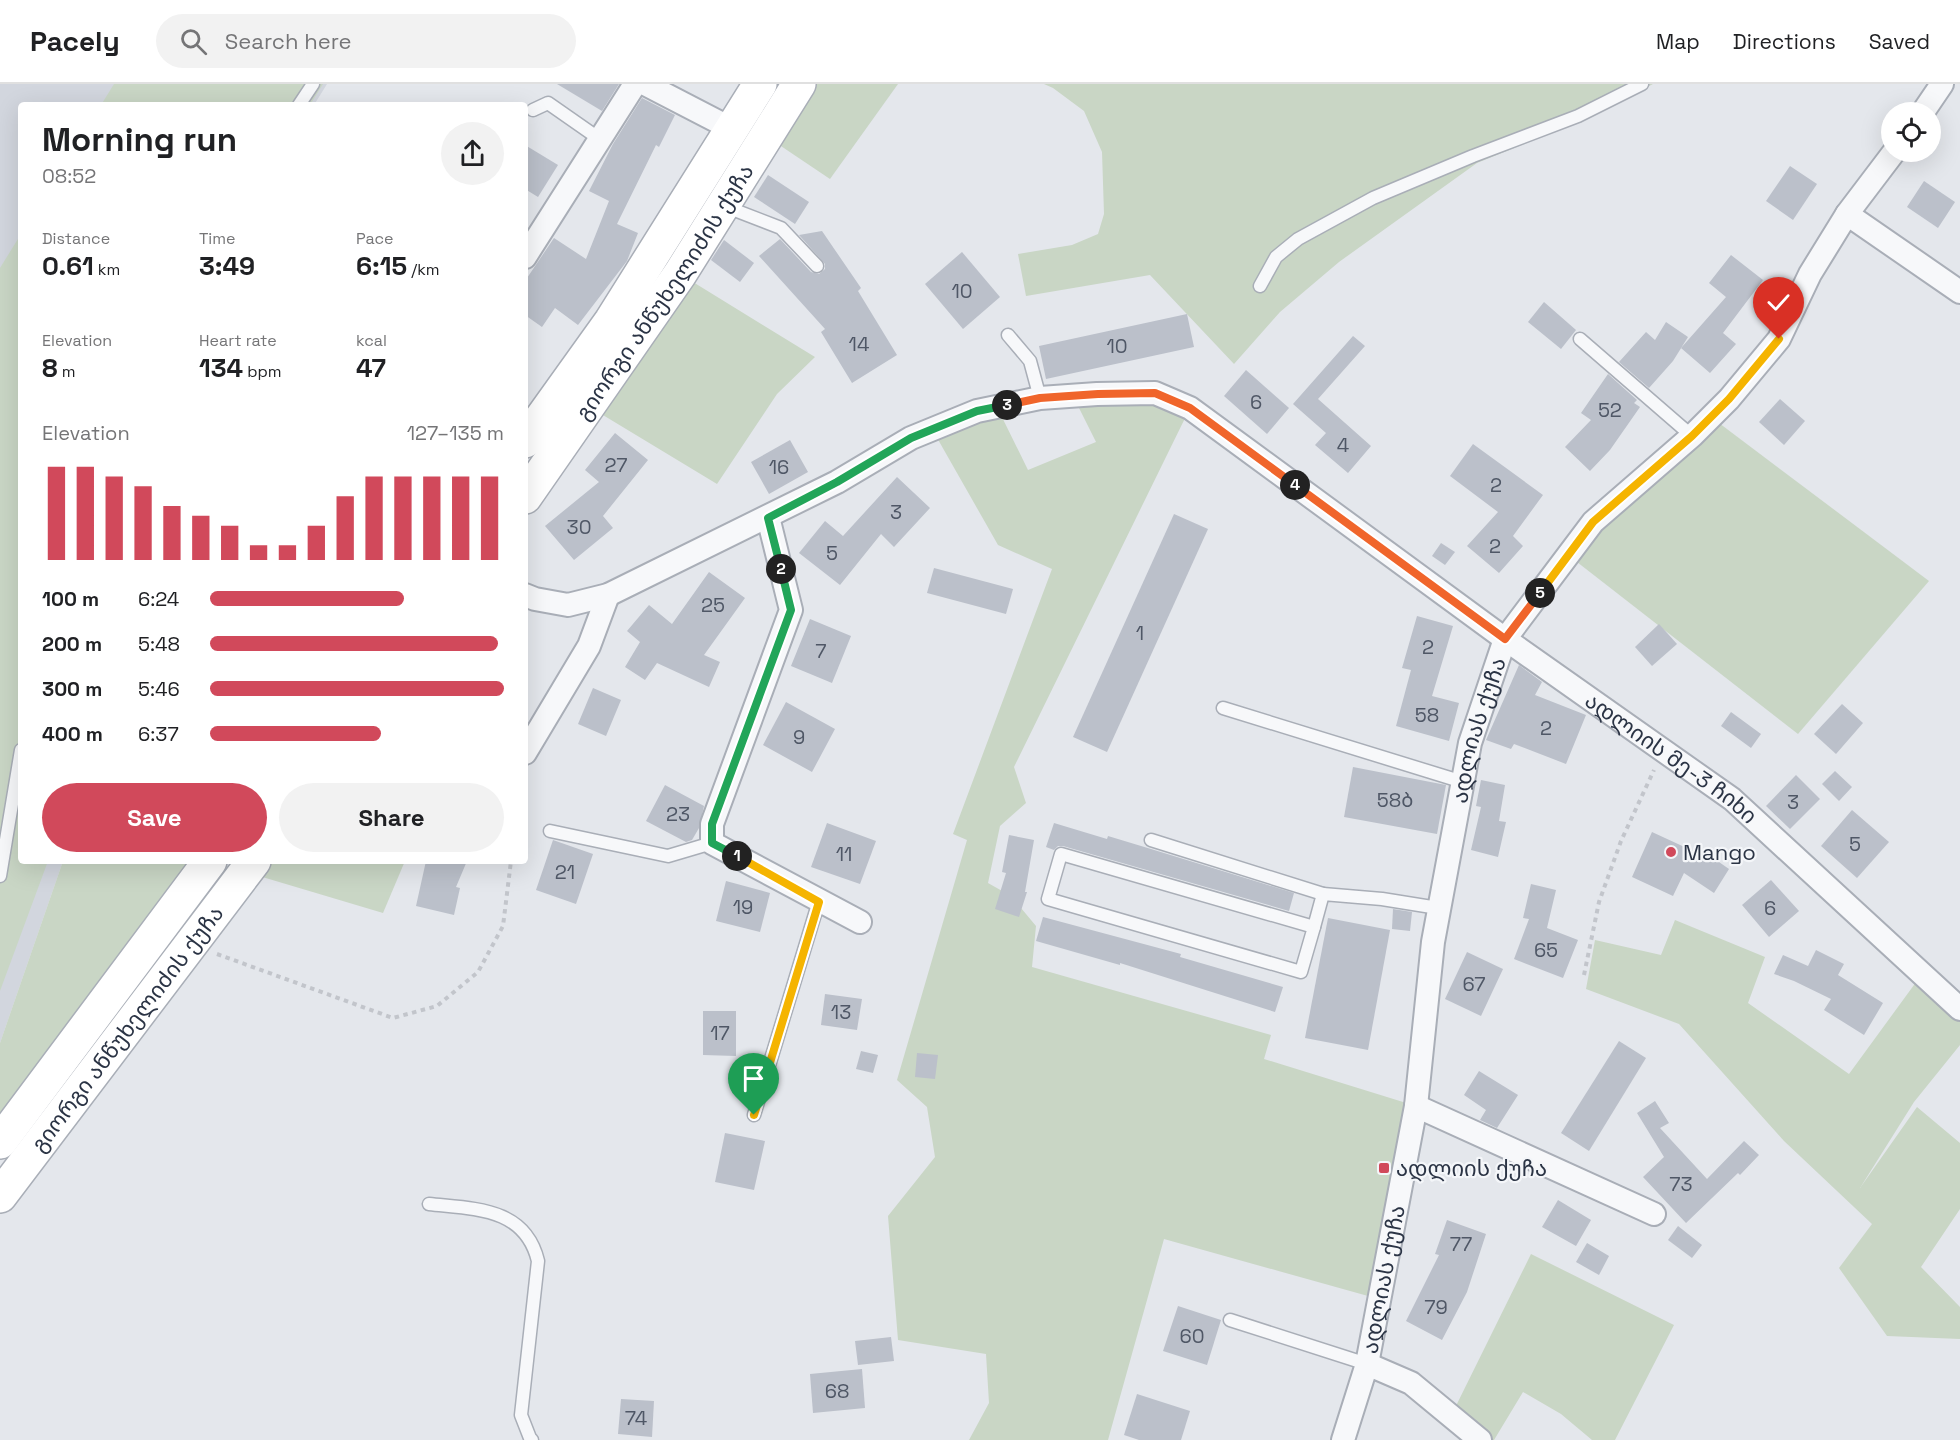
<!DOCTYPE html>
<meta charset="utf-8">
<style>
:root{--surface:#fff;--page:#f2f2f2;--text:#202124;--muted:#757577;--line:#e0e0e0;--accent:#d1495b}
body{margin:0;font-family:"Space Grotesk","Noto Sans Georgian",sans-serif;background:var(--page);color:var(--text);height:100vh;display:flex;flex-direction:column;font-size:22px;white-space:nowrap}
*{box-sizing:border-box;margin:0}
p{font-size:20px;color:var(--muted)}
.icon{flex:none;width:33px;height:33px;fill:none;stroke:currentColor;stroke-width:2;stroke-linecap:round;stroke-linejoin:round}
.map{position:relative;flex:1;overflow:hidden}
.sheet{position:absolute;left:18px;top:18px;width:510px;height:762px;display:flex;flex-direction:column;background:var(--surface);border-radius:6px;box-shadow:0 6px 24px #0002}
.sheet>*{flex:none}
.fabs{position:absolute;left:1881px;top:18px;display:grid;gap:12px}
.fabs a{display:grid;place-items:center;width:60px;height:60px;border-radius:50%;background:var(--surface);box-shadow:0 6px 24px #0002;font-size:30px}
.pin{position:absolute;display:grid;place-items:center;width:51px;height:51px;color:#fff;margin:-62px -26px;border-radius:50% 50% 50% 0;rotate:-45deg;box-shadow:0 0 6px #0007}
.pin .icon{rotate:45deg}
.km{position:absolute;width:30px;height:30px;margin:-15px;border-radius:50%;background:#222;color:#fff;font-size:16px;line-height:30px;text-align:center}
.round{display:grid;place-items:center;flex:none;width:63px;height:63px;border-radius:32px;background:var(--page)}
.summary{display:flex;align-items:center;justify-content:space-between;height:102px;padding:0 24px}
h1{font-size:33px;font-weight:600;line-height:45px}
.figures{display:grid;grid-template-columns:repeat(3,1fr);gap:9px;height:102px;padding:6px 24px}
.figures div{display:grid;align-content:center}
.figures b{font-size:26px;font-weight:600}
.figures small{font-size:16px;font-weight:400}
.figures p{font-size:16px}
.chart{height:168px;padding:12px 24px}
.chart p{display:flex;justify-content:space-between}
.chart svg{width:100%;height:108px;margin-top:6px;stroke:var(--accent);stroke-width:6}
.cta{display:flex;gap:12px;margin-top:auto;padding:12px 24px}
.cta a{flex:1;height:69px;border-radius:36px;background:var(--accent);color:#fff;font-size:24px;font-weight:600;line-height:69px;text-align:center}
.cta a+a{background:var(--page);color:var(--text)}
ul{padding:0 24px;list-style:none;font-size:20px}
li{display:grid;grid-template-columns:96px 72px 1fr;align-items:center;height:45px}
li i{height:15px;border-radius:8px;background:var(--accent)}
header{display:flex;align-items:center;gap:36px;box-sizing:border-box;height:84px;padding:0 30px;background:var(--surface);border-bottom:2px solid var(--line)}
header strong{font-size:28px}
nav{display:flex;gap:33px;margin-inline-start:auto;font-size:21px}
.search{width:420px;height:54px;background:var(--page);display:flex;align-items:center;gap:15px;box-sizing:border-box;padding:0 21px;border-radius:33px;color:var(--muted);font-size:22px}
.map>svg:first-child{display:block}
.built{fill:#d2d6de}
.green{fill:#c9d6c5}
.building{fill:#bbc0ca}
.lines{fill:none;stroke-linecap:round;stroke-linejoin:round}
.service-casing{stroke:#a9aeb7;stroke-width:15}
.minor-casing{stroke:#a9aeb7;stroke-width:26}
.secondary-casing{stroke:#a9aeb7;stroke-width:36}
.path{stroke:#c2c5cb;stroke-width:4;stroke-dasharray:4.5 4.5;stroke-linecap:butt}
.service{stroke:#f7f8fa;stroke-width:12}
.minor{stroke:#f7f8fa;stroke-width:22}
.secondary{stroke:#fff;stroke-width:33}
.split-1-casing{stroke:#fff;stroke-width:12}
.split-2-casing{stroke:#fff;stroke-width:12}
.split-3-casing{stroke:#fff;stroke-width:12}
.split-4-casing{stroke:#fff;stroke-width:12}
.split-5-casing{stroke:#fff;stroke-width:12}
.split-6-casing{stroke:#fff;stroke-width:12}
.split-1{stroke:#f5b400;stroke-width:8}
.split-2{stroke:#22a559;stroke-width:8}
.split-3{stroke:#22a559;stroke-width:8}
.split-4{stroke:#f0652b;stroke-width:8}
.split-5{stroke:#f0652b;stroke-width:8}
.split-6{stroke:#f5b400;stroke-width:8}
.poi-dot{fill:#d1495b;stroke:#f4f6f9;stroke-width:2}
.labels{text-anchor:middle;stroke-width:4.5;stroke-linejoin:round;paint-order:stroke}
.number-label{font-size:20px;fill:#4f5766}
.street-label{font-size:22px;fill:#2b3445;stroke:#f4f6f9}
.poi-label{font-size:22px;fill:#2b3445;stroke:#f4f6f9;text-anchor:start}
</style>
<header>
<strong>Pacely</strong>
<div class="search"><svg class="icon" aria-label="search" viewBox="0 0 24 24"><circle cx="10" cy="10" r="6"/><path d="M15 15l6 6"/></svg>Search here</div>
<nav><a>Map</a><a>Directions</a><a>Saved</a></nav>
</header>
<div class="map">
<svg width="1960" height="1356" viewBox="0 0 1960 1356">
<rect width="100%" height="100%" fill="#e4e7ec"/>
<path class="built" d="M 0,0 L 327,0 L 314,21 L 21,21 L 21,777 L 63,777 L 0,959 Z"/>
<g class="green">
<path d="M 114,0 L 323,0 L 310,21 L 101,21 Z"/>
<path d="M 799,0 L 898,0 L 830,95 L 766,52 Z"/>
<path d="M 1044,0 L 1653,0 L 1586,35 L 1477,79 L 1339,178 L 1280,228 L 1234,280 L 1150,191 L 1026,212 L 1018,170 L 1072,161 L 1098,150 L 1104,130 L 1102,68 L 1084,27 L 1053,4 Z"/>
<path d="M 21,150 L 21,777 L 48,777 L 0,907 L 0,184 Z"/>
<path d="M 680,190 L 815,273 L 777,310 L 717,400 L 588,322 Z"/>
<path d="M 1073,312 L 1190,324 L 1014,683 L 1026,719 L 1000,742 L 988,799 L 1011,812 L 1036,842 L 1032,883 L 1271,951 L 1264,975 L 1416,1022 L 1368,1212 L 1164,1155 L 1108,1356 L 969,1356 L 989,1319 L 986,1270 L 898,1256 L 888,1132 L 935,1073 L 927,1023 L 897,996 L 967,756 L 953,750 L 1052,485 L 998,461 L 932,345 L 997,323 L 1028,386 L 1096,358 Z"/>
<path d="M 1711,333 L 1929,497 L 1798,650 L 1568,471 Z"/>
<path d="M 63,777 L 210,777 L 0,1058 L 0,959 Z"/>
<path d="M 254,777 L 405,777 L 383,829 L 246,788 Z"/>
<path d="M 1675,836 L 1765,873 L 1748,919 L 1849,990 L 1922,890 L 1960,927 L 1960,961 L 1914,1018 L 1860,1104 L 1917,1023 L 1960,1059 L 1960,1125 L 1921,1183 L 1960,1223 L 1960,1255 L 1887,1252 L 1839,1184 L 1872,1140 L 1784,1057 L 1679,940 L 1586,905 L 1595,856 L 1661,871 Z"/>
<path d="M 1531,1170 L 1674,1241 L 1615,1356 L 1592,1356 L 1561,1330 L 1523,1308 L 1494,1356 L 1480,1356 L 1451,1332 Z"/>
</g>
<g class="building">
<path d="M 557,0 L 619,0 L 602,27 Z"/>
<path d="M 642,14 L 675,31 L 659,63 L 656,61 L 617,140 L 638,149 L 627,177 L 578,241 L 555,224 L 542,243 L 525,231 L 525,197 L 554,154 L 586,175 L 609,117 L 589,107 L 613,60 Z"/>
<path d="M 525,61 L 558,81 L 538,113 L 525,105 Z"/>
<path d="M 1790,82 L 1817,100 L 1793,136 L 1766,117 Z"/>
<path d="M 768,91 L 809,118 L 795,140 L 754,113 Z"/>
<path d="M 1924,97 L 1955,118 L 1938,144 L 1907,123 Z"/>
<path d="M 822,147 L 861,204 L 858,207 L 897,271 L 852,299 L 821,248 L 825,245 L 759,172 L 780,155 L 811,188 L 819,190 L 825,185 L 825,180 L 799,151 Z"/>
<path d="M 724,156 L 754,179 L 740,198 L 711,176 Z"/>
<path d="M 962,168 L 1000,213 L 963,245 L 925,200 Z"/>
<path d="M 1731,171 L 1763,196 L 1723,249 L 1736,260 L 1710,289 L 1681,264 L 1726,213 L 1709,199 Z"/>
<path d="M 1544,218 L 1576,246 L 1561,265 L 1528,238 Z"/>
<path d="M 1187,230 L 1194,263 L 1046,295 L 1039,262 Z"/>
<path d="M 1666,238 L 1688,253 L 1673,277 L 1649,304 L 1619,278 L 1646,248 L 1655,256 Z"/>
<path d="M 1353,252 L 1365,262 L 1318,315 L 1371,362 L 1348,389 L 1315,361 L 1326,349 L 1293,320 Z"/>
<path d="M 1246,286 L 1289,324 L 1267,350 L 1224,312 Z"/>
<path d="M 1608,290 L 1637,316 L 1634,319 L 1640,323 L 1610,366 L 1590,387 L 1565,363 L 1591,336 L 1581,329 Z"/>
<path d="M 1780,315 L 1805,337 L 1784,361 L 1759,338 Z"/>
<path d="M 615,349 L 648,376 L 603,432 L 613,444 L 574,476 L 545,442 L 599,398 L 585,386 Z"/>
<path d="M 790,356 L 808,388 L 769,410 L 751,378 Z"/>
<path d="M 1473,360 L 1543,411 L 1513,452 L 1523,462 L 1499,489 L 1467,462 L 1498,428 L 1450,392 Z"/>
<path d="M 897,393 L 930,424 L 894,463 L 881,450 L 840,501 L 799,469 L 825,437 L 843,452 Z"/>
<path d="M 1174,430 L 1208,445 L 1107,668 L 1073,653 Z"/>
<path d="M 1441,459 L 1455,468 L 1445,481 L 1432,472 Z"/>
<path d="M 934,484 L 1013,505 L 1006,530 L 927,509 Z"/>
<path d="M 709,488 L 745,514 L 704,571 L 720,578 L 709,603 L 657,579 L 645,596 L 625,583 L 640,558 L 627,547 L 649,521 L 672,540 Z"/>
<path d="M 1417,532 L 1453,542 L 1432,612 L 1459,619 L 1449,657 L 1396,642 L 1411,586 L 1402,584 Z"/>
<path d="M 810,535 L 851,552 L 832,599 L 791,582 Z"/>
<path d="M 1659,540 L 1677,560 L 1652,582 L 1635,563 Z"/>
<path d="M 1519,581 L 1542,598 L 1535,611 L 1586,631 L 1566,680 L 1514,660 L 1511,665 L 1486,656 Z"/>
<path d="M 593,604 L 621,616 L 606,652 L 578,640 Z"/>
<path d="M 786,618 L 835,645 L 812,688 L 763,661 Z"/>
<path d="M 1842,620 L 1863,639 L 1836,670 L 1814,650 Z"/>
<path d="M 1731,628 L 1761,650 L 1751,664 L 1721,642 Z"/>
<path d="M 1353,683 L 1446,701 L 1437,750 L 1344,733 Z"/>
<path d="M 1835,687 L 1852,703 L 1839,717 L 1822,700 Z"/>
<path d="M 1796,691 L 1820,715 L 1790,745 L 1766,722 Z"/>
<path d="M 1481,696 L 1505,701 L 1499,737 L 1506,738 L 1498,773 L 1471,766 L 1481,723 L 1476,722 Z"/>
<path d="M 665,701 L 704,722 L 699,744 L 692,756 L 686,758 L 646,737 Z"/>
<path d="M 1852,726 L 1889,758 L 1857,794 L 1821,762 Z"/>
<path d="M 827,739 L 876,757 L 860,800 L 811,783 Z"/>
<path d="M 1054,739 L 1107,755 L 1108,752 L 1151,765 L 1294,809 L 1289,827 L 1063,762 L 1058,762 L 1054,766 L 1046,763 Z"/>
<path d="M 1652,748 L 1704,772 L 1706,769 L 1729,785 L 1714,809 L 1684,789 L 1673,812 L 1632,793 Z"/>
<path d="M 1009,751 L 1034,756 L 1025,808 L 1027,808 L 1019,833 L 995,825 L 1006,789 L 1002,788 Z"/>
<path d="M 553,756 L 593,770 L 576,820 L 536,806 Z"/>
<path d="M 426,777 L 467,777 L 456,803 L 460,804 L 454,831 L 416,822 Z"/>
<path d="M 1771,796 L 1799,827 L 1769,853 L 1742,821 Z"/>
<path d="M 726,797 L 770,809 L 760,848 L 716,837 Z"/>
<path d="M 1531,800 L 1556,806 L 1547,844 L 1578,856 L 1563,894 L 1514,875 L 1529,835 L 1523,834 Z"/>
<path d="M 1393,825 L 1412,828 L 1410,847 L 1392,845 Z"/>
<path d="M 1043,833 L 1181,870 L 1180,873 L 1283,903 L 1275,928 L 1120,879 L 1120,881 L 1036,857 Z"/>
<path d="M 1328,834 L 1390,846 L 1368,966 L 1305,954 Z"/>
<path d="M 1816,866 L 1844,880 L 1838,891 L 1883,919 L 1864,951 L 1824,926 L 1831,915 L 1794,897 L 1774,890 L 1783,871 L 1808,882 Z"/>
<path d="M 1467,868 L 1503,885 L 1481,932 L 1445,915 Z"/>
<path d="M 825,910 L 862,915 L 857,946 L 821,941 Z"/>
<path d="M 703,927 L 736,927 L 736,972 L 703,971 Z"/>
<path d="M 1619,957 L 1646,974 L 1589,1067 L 1561,1049 Z"/>
<path d="M 861,967 L 878,971 L 873,989 L 856,985 Z"/>
<path d="M 917,969 L 938,971 L 935,995 L 915,993 Z"/>
<path d="M 1479,987 L 1518,1011 L 1497,1044 L 1480,1036 L 1486,1026 L 1464,1011 Z"/>
<path d="M 1655,1017 L 1669,1039 L 1660,1044 L 1707,1095 L 1744,1057 L 1759,1071 L 1740,1091 L 1738,1089 L 1686,1139 L 1643,1093 L 1664,1073 L 1637,1029 Z"/>
<path d="M 725,1049 L 765,1057 L 754,1106 L 715,1098 Z"/>
<path d="M 1558,1116 L 1591,1136 L 1576,1162 L 1542,1143 Z"/>
<path d="M 1447,1136 L 1486,1150 L 1467,1208 L 1442,1256 L 1406,1237 L 1439,1171 L 1435,1170 Z"/>
<path d="M 1678,1142 L 1702,1161 L 1692,1174 L 1668,1156 Z"/>
<path d="M 1587,1159 L 1609,1172 L 1599,1191 L 1576,1178 Z"/>
<path d="M 1178,1222 L 1221,1236 L 1207,1281 L 1163,1267 Z"/>
<path d="M 891,1253 L 894,1277 L 858,1281 L 855,1257 Z"/>
<path d="M 862,1285 L 865,1324 L 813,1329 L 810,1290 Z"/>
<path d="M 1137,1310 L 1190,1327 L 1181,1356 L 1139,1356 L 1124,1351 Z"/>
<path d="M 621,1315 L 654,1317 L 652,1353 L 618,1350 Z"/>
</g>
<g class="lines">
<defs>
<g id="service">
<path d="M 299,21 L 313,0"/>
<path d="M 533,26 L 548,19 L 601,56"/>
<path d="M 724,122 L 781,144 L 817,182"/>
<path d="M 1260,202 L 1276,173 L 1298,155 L 1373,114 L 1473,72 L 1578,32 L 1642,0"/>
<path d="M 1008,251 L 1030,277 L 1040,314"/>
<path d="M 1580,255 L 1692,352"/>
<path d="M 1223,624 L 1463,698"/>
<path d="M 550,747 L 668,772 L 712,759"/>
<path d="M 1151,756 L 1323,810"/>
<path d="M 1061,770 L 1314,843 L 1301,888 L 1048,815 Z"/>
<path d="M 0,792 L 21,666"/>
<path d="M 1314,843 L 1323,810 L 1382,815 L 1438,824"/>
<path d="M 754,1031 L 819,817"/>
<path d="M 429,1120 C 474,1125 525,1123 538,1177 L 521,1331 L 530,1354 L 532,1356"/>
<path d="M 1230,1236 L 1367,1280"/>
</g>
<g id="minor">
<path d="M 645,0 L 732,45"/>
<path d="M 1923,28 L 1942,0"/>
<path d="M 1847,130 L 1960,208"/>
<path d="M 525,173 L 635,0"/>
<path d="M 768,433 L 791,526 L 712,740 L 712,759 L 860,838"/>
<path id="s1" d="M 525,511 L 535,515 L 568,521 L 608,511 L 837,398 L 911,354 L 977,327 L 1040,314 L 1097,310 L 1155,309 L 1190,324 L 1505,555 L 1732,715 L 1960,925"/>
<path d="M 525,669 L 589,562 L 608,511"/>
<path d="M 1416,1022 L 1654,1130"/>
<path d="M 1367,1280 L 1411,1299 L 1480,1356"/>
<path id="s2" d="M 1343,1356 L 1367,1280 L 1416,1022 L 1433,858 L 1470,659 L 1505,555 L 1593,438 L 1692,352 L 1729,315 L 1779,255 L 1810,190 L 1847,130 L 1894,68"/>
</g>
<g id="secondary">
<path d="M 525,357 L 611,237 L 760,0"/>
<path id="s3" d="M 525,413 L 680,190 L 799,0"/>
<path d="M 0,1058 L 210,777"/>
<path id="s4" d="M 0,1112 L 254,777"/>
</g>
</defs>
<use href="#service" class="service-casing"/>
<use href="#minor" class="minor-casing"/>
<use href="#secondary" class="secondary-casing"/>
<g class="path">
<path d="M 217,870 L 393,934 L 437,922 L 478,888 L 503,842 L 511,777"/>
<path d="M 1584,891 L 1599,818 L 1621,757 L 1654,686"/>
</g>
<use href="#service" class="service"/>
<use href="#minor" class="minor"/>
<use href="#secondary" class="secondary"/>
</g>
<g class="lines">
<defs>
<path id="split-1" d="M 737,772 L 819,818 L 754,1031"/>
<path id="split-2" d="M 737,772 L 712,759 L 712,740 L 791,526 L 781,485"/>
<path id="split-3" d="M 781,485 L 768,434 L 837,398 L 911,354 L 977,327 L 1007,321"/>
<path id="split-4" d="M 1007,321 L 1040,314 L 1098,310 L 1155,309 L 1190,324 L 1295,401"/>
<path id="split-5" d="M 1295,401 L 1505,555 L 1540,509"/>
<path id="split-6" d="M 1540,509 L 1593,438 L 1692,352 L 1729,315 L 1779,255"/>
</defs>
<use href="#split-1" class="split-1-casing"/>
<use href="#split-2" class="split-2-casing"/>
<use href="#split-3" class="split-3-casing"/>
<use href="#split-4" class="split-4-casing"/>
<use href="#split-5" class="split-5-casing"/>
<use href="#split-6" class="split-6-casing"/>
<use href="#split-1" class="split-1"/>
<use href="#split-2" class="split-2"/>
<use href="#split-3" class="split-3"/>
<use href="#split-4" class="split-4"/>
<use href="#split-5" class="split-5"/>
<use href="#split-6" class="split-6"/>
</g>
<g class="poi-dot">
<circle cx="1671" cy="768" r="6"/>
<rect x="1378" y="1078" width="12" height="12" rx="3"/>
</g>
<g class="labels">
<g class="number-label">
<text x="962" y="214">10</text>
<text x="859" y="267">14</text>
<text x="1117" y="269">10</text>
<text x="1256" y="325">6</text>
<text x="1610" y="333">52</text>
<text x="1343" y="368">4</text>
<text x="616" y="388">27</text>
<text x="779" y="390">16</text>
<text x="1496" y="408">2</text>
<text x="896" y="435">3</text>
<text x="579" y="450">30</text>
<text x="1495" y="469">2</text>
<text x="832" y="476">5</text>
<text x="713" y="528">25</text>
<text x="1140" y="556">1</text>
<text x="1428" y="570">2</text>
<text x="821" y="574">7</text>
<text x="1427" y="638">58</text>
<text x="1546" y="651">2</text>
<text x="799" y="660">9</text>
<text x="1395" y="723">58ბ</text>
<text x="1793" y="725">3</text>
<text x="678" y="737">23</text>
<text x="1855" y="767">5</text>
<text x="844" y="777">11</text>
<text x="565" y="795">21</text>
<text x="743" y="830">19</text>
<text x="1770" y="831">6</text>
<text x="1546" y="873">65</text>
<text x="1474" y="907">67</text>
<text x="841" y="935">13</text>
<text x="720" y="956">17</text>
<text x="1681" y="1107">73</text>
<text x="1461" y="1167">77</text>
<text x="1436" y="1230">79</text>
<text x="1192" y="1259">60</text>
<text x="837" y="1314">68</text>
<text x="636" y="1341">74</text>
</g>
<g class="street-label">
<text dy="8" stroke="none"><textPath href="#s3" startOffset="248">გიორგი ანწუხელიძის ქუჩა</textPath></text>
<text dy="8" stroke="none"><textPath href="#s2" startOffset="724">ადლიას ქუჩა</textPath></text>
<text dy="8" stroke="none"><textPath href="#s1" startOffset="1311">ადლიის მე-3 ჩიხი</textPath></text>
<text dy="8" stroke="none"><textPath href="#s4" startOffset="210">გიორგი ანწუხელიძის ქუჩა</textPath></text>
<text dy="8" stroke="none"><textPath href="#s2" startOffset="166">ადლიას ქუჩა</textPath></text>
</g>
<g class="poi-label">
<text x="1683" y="776">Mango</text>
<text x="1396" y="1092">ადლიის ქუჩა</text>
</g>
</g>
</svg>
<div class="fabs">
<a><svg class="icon" aria-label="locate" viewBox="0 0 24 24"><circle cx="12" cy="12" r="6"/><path d="M12 2v4M12 18v4M2 12h4M18 12h4"/></svg></a>
</div>
<div class="pin" style="left:754px;top:1031px;background:#1e9e55"><svg class="icon" aria-label="arrive" viewBox="0 0 24 24"><path d="M6 21V4h12l-3 4 3 4H6"/></svg></div>
<div class="pin" style="left:1779px;top:255px;background:#d93025"><svg class="icon" aria-label="check" viewBox="0 0 24 24"><path d="M5 12l5 5 9-10"/></svg></div>
<b class="km" style="left:737px;top:772px">1</b>
<b class="km" style="left:781px;top:485px">2</b>
<b class="km" style="left:1007px;top:321px">3</b>
<b class="km" style="left:1295px;top:401px">4</b>
<b class="km" style="left:1540px;top:509px">5</b>
<section class="sheet">
<div class="summary"><div><h1>Morning run</h1><p>08:52</p></div><a class="round"><svg class="icon" aria-label="share" viewBox="0 0 24 24"><path d="M12 15V3M7 8l5-5 5 5M5 13v7h14v-7"/></svg></a></div>
<div class="figures">
<div><p>Distance</p><b>0.61<small> km</small></b></div>
<div><p>Time</p><b>3:49</b></div>
<div><p>Pace</p><b>6:15<small> /km</small></b></div>
</div>
<div class="figures">
<div><p>Elevation</p><b>8<small> m</small></b></div>
<div><p>Heart rate</p><b>134<small> bpm</small></b></div>
<div><p>kcal</p><b>47</b></div>
</div>
<div class="chart"><p><span>Elevation</span>127–135 m</p>
<svg viewBox="0 0 160 44" preserveAspectRatio="none"><path d="M5 44V6M15 44V6M25 44V10M35 44V14M45 44V22M55 44V26M65 44V30M75 44V38M85 44V38M95 44V30M105 44V18M115 44V10M125 44V10M135 44V10M145 44V10M155 44V10"/></svg>
</div>
<ul>
<li><b>100 m</b>6:24<i style="width:66%"></i></li>
<li><b>200 m</b>5:48<i style="width:98%"></i></li>
<li><b>300 m</b>5:46<i style="width:100%"></i></li>
<li><b>400 m</b>6:37<i style="width:58%"></i></li>
</ul>
<div class="cta"><a>Save</a><a>Share</a></div>
</section>
</div>
